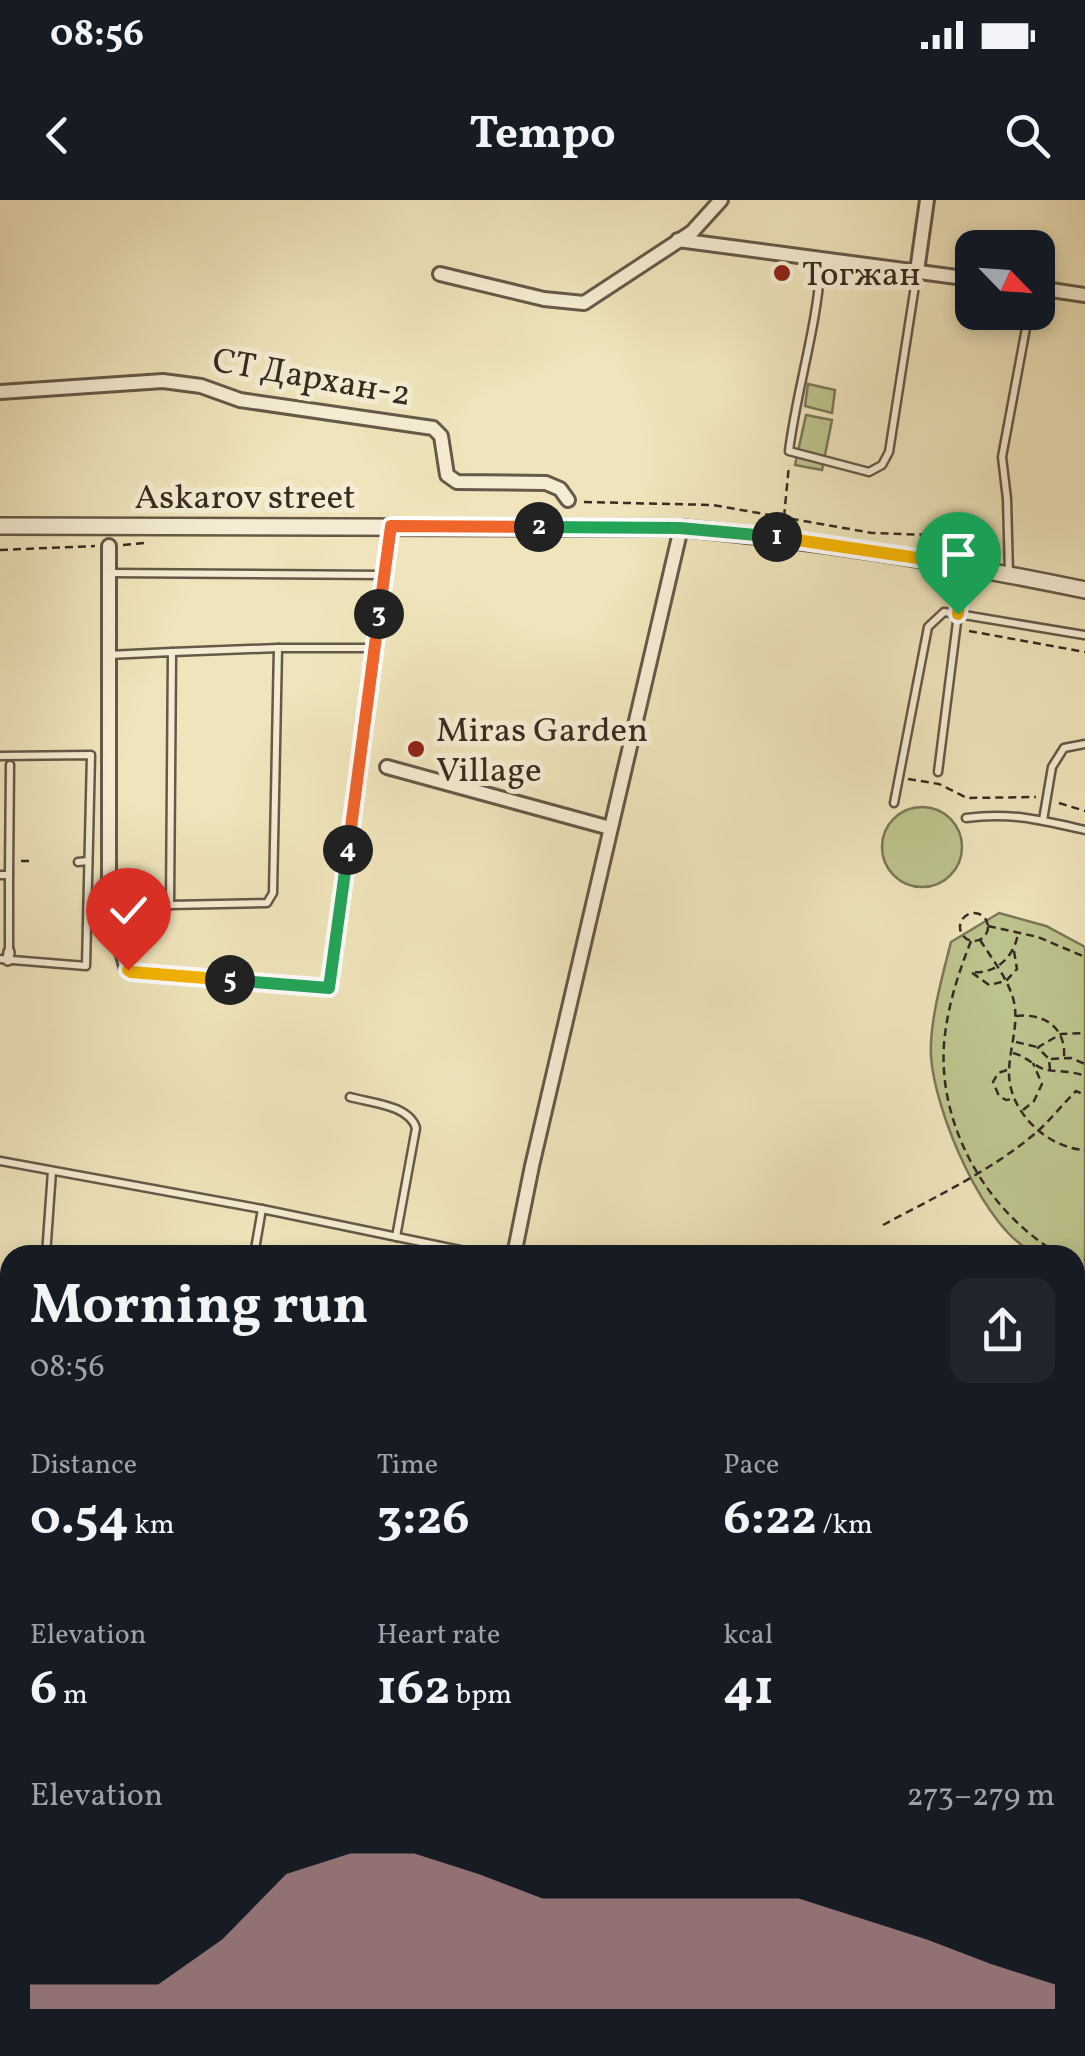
<!DOCTYPE html>
<meta charset="utf-8">
<style>
:root{--surface:#171b24;--page:#20242c;--text:#f1f3f6;--muted:#9ea1a6;--accent:#c59692}
body{margin:0;font-family:Vollkorn,serif;background:var(--page);color:var(--text);height:100vh;display:flex;flex-direction:column;font-size:38px;white-space:nowrap}
*{box-sizing:border-box;margin:0}
p{font-size:32px;color:var(--muted)}
.icon{flex:none;width:55px;height:55px;fill:none;stroke:currentColor;stroke-width:2;stroke-linecap:round;stroke-linejoin:round}
.map{position:relative;flex:1;overflow:hidden}
.details{position:absolute;left:0px;top:1045px;width:1085px;height:812px;display:flex;flex-direction:column;background:var(--surface);border-radius:30px 30px 0 0;box-shadow:0 5px 15px #0003}
.details>*{flex:none}
.needle{width:65px;rotate:115deg}
.buttons{position:absolute;left:955px;top:30px;display:grid;gap:20px}
.buttons a{display:grid;place-items:center;width:100px;height:100px;border-radius:20px;background:var(--surface);box-shadow:0 5px 15px #0003;font-size:50px}
.pin{position:absolute;display:grid;place-items:center;width:85px;height:85px;color:#fff;margin:-102px -42px;border-radius:50% 50% 50% 0;rotate:-45deg;box-shadow:0 0 10px #0007}
.pin .icon{rotate:45deg}
.km{position:absolute;width:50px;height:50px;margin:-25px;border-radius:50%;background:#222;color:#fff;font-size:28px;line-height:50px;text-align:center}
.round{display:grid;place-items:center;flex:none;width:105px;height:105px;border-radius:20px;background:var(--page)}
.head{display:flex;align-items:center;justify-content:space-between;height:170px;padding:0 30px}
h1{font-size:55px;font-weight:700;line-height:75px}
.metrics{display:grid;grid-template-columns:repeat(3,1fr);gap:15px;height:170px;padding:10px 30px}
.metrics div{display:grid;align-content:center}
.metrics b{font-size:50px;font-weight:700}
.metrics small{font-size:28px;font-weight:400}
.metrics p{font-size:28px}
.chart{height:280px;padding:20px 30px}
.chart p{display:flex;justify-content:space-between}
.chart svg{width:100%;height:180px;margin-top:10px;fill:var(--accent);opacity:.7}
.status{display:flex;justify-content:space-between;align-items:center;height:70px;padding:0 50px;background:var(--surface);direction:ltr}
.status svg{height:28px;fill:currentColor}
header{display:flex;justify-content:space-between;align-items:center;height:130px;padding:0 30px;background:var(--surface);font-size:45px;font-weight:700}
.map>svg:first-child{display:block}
.green{fill:#bdc38d;stroke:#7a7758;stroke-width:2.5}
.lines{fill:none;stroke-linecap:round;stroke-linejoin:round}
.service-casing{stroke:#655948;stroke-width:11}
.pedestrian-casing{stroke:#655948;stroke-width:14}
.minor-casing{stroke:#655948;stroke-width:18}
.tertiary-casing{stroke:#655948;stroke-width:20}
.path{stroke:#372b22;stroke-width:2.5;stroke-dasharray:8 5;stroke-linecap:butt}
.service{stroke:#f5edd3;stroke-width:6}
.pedestrian{stroke:#f5edd3;stroke-width:9}
.minor{stroke:#f5edd3;stroke-width:12}
.tertiary{stroke:#f5edd3;stroke-width:15}
.split-1-casing{stroke:#fff;stroke-width:20}
.split-2-casing{stroke:#fff;stroke-width:20}
.split-3-casing{stroke:#fff;stroke-width:20}
.split-4-casing{stroke:#fff;stroke-width:20}
.split-5-casing{stroke:#fff;stroke-width:20}
.split-6-casing{stroke:#fff;stroke-width:20}
.split-1{stroke:#f5b400;stroke-width:12}
.split-2{stroke:#22a559;stroke-width:12}
.split-3{stroke:#f0652b;stroke-width:12}
.split-4{stroke:#f0652b;stroke-width:12}
.split-5{stroke:#22a559;stroke-width:12}
.split-6{stroke:#f5b400;stroke-width:12}
.poi-dot{fill:#8f2418;stroke:#f5edd3;stroke-width:4}
.labels{text-anchor:middle;stroke-width:10;stroke-linejoin:round;paint-order:stroke}
.poi-label{font-size:35px;fill:#372b22;stroke:#f5edd3;text-anchor:start}
.street-label{font-size:35px;fill:#372b22;stroke:#f5edd3}
</style>
<div class="status"><b>08:56</b><svg viewBox="0 0 49 12"><path d="M0 12V9h3v3zM5 12V6h3v6zM10 12V3h3v9zM15 12V0h3v12zM26 1h20v11H26zM47 4h2v5h-2z"/></svg></div>
<header><svg class="icon" aria-label="back" viewBox="0 0 24 24"><path d="M15 5l-7 7 7 7"/></svg>Tempo<svg class="icon" aria-label="search" viewBox="0 0 24 24"><circle cx="10" cy="10" r="6"/><path d="M15 15l6 6"/></svg></header>
<div class="map">
<svg width="1085" height="1856" viewBox="0 0 1085 1856">
<rect width="100%" height="100%" fill="#efe4bb"/>
<filter id="stains"><feTurbulence type="fractalNoise" baseFrequency=".002" numOctaves="4"/><feColorMatrix values="0 0 0 0 .2 0 0 0 0 .09 0 0 0 0 .02 0 0 0 .5 -.17"/></filter>
<radialGradient id="worn" r=".72"><stop offset=".6" stop-color="#630" stop-opacity="0"/><stop offset="1" stop-color="#630" stop-opacity=".3"/></radialGradient>
<g class="green">
<path d="M 808,184 L 835,190 L 832,213 L 805,206 Z"/>
<path d="M 806,215 L 832,220 L 822,270 L 795,265 Z"/>
<circle cx="922" cy="647" r="40"/>
<path d="M 999,713 L 1046,726 L 1085,747 L 1085,1168 L 1075,1165 L 1075,1098 L 1085,1080 L 1075,1075 L 1075,1055 C 1064,1055 1047,1058 1037,1054 C 984,1033 934,909 931,856 C 929,824 943,773 951,742 Z"/>
</g>
<g class="lines">
<defs>
<g id="service">
<path d="M 821,60 C 818,125 797,187 789,251 L 869,272 L 882,265 L 889,252 L 917,73"/>
<path d="M 110,373 L 383,375"/>
<path d="M 1009,374 L 1007,299 L 1002,257 L 1026,128"/>
<path d="M 172,452 L 278,448"/>
<path d="M 108,455 L 172,452 L 170,705 L 267,703 L 273,693 L 278,448 L 374,448"/>
<path d="M 0,556 L 91,555 L 86,766 L 0,759"/>
<path d="M 938,572 L 958,414 L 1084,435"/>
<path d="M 894,603 L 928,427 L 944,412 L 958,414 L 964,366"/>
<path d="M 966,618 C 1011,612 1041,620 1085,630"/>
<path d="M 1043,620 L 1052,567 L 1064,548 L 1085,544"/>
<path d="M 78,662 L 88,661"/>
<path d="M 0,675 L 9,675 L 9,752"/>
<path d="M 9,675 L 10,565"/>
<path d="M 111,705 L 170,705"/>
<path d="M 350,897 C 371,903 409,905 416,928 L 396,1037"/>
<path d="M 0,961 L 262,1009 L 484,1055"/>
<path d="M 46,1055 L 52,971"/>
<path d="M 254,1055 L 262,1009"/>
<path d="M 1075,1180 L 1085,1182"/>
<path d="M 1075,1461 L 1085,1462"/>
<path d="M 0,1632 L 10,1597"/>
<path d="M 0,1725 L 10,1728"/>
<path d="M 0,1831 L 10,1833"/>
<path d="M 113,1848 L 137,1851 L 144,1856"/>
<path d="M 541,1856 L 549,1848"/>
<path d="M 846,1856 L 849,1848"/>
<path d="M 887,1856 L 891,1848"/>
<path d="M 916,1856 L 919,1848"/>
</g>
<path id="pedestrian" d="M 8,760 L 9,752"/>
<g id="minor">
<path d="M 678,40 L 972,79"/>
<path d="M 917,71 L 927,0"/>
<path d="M 440,74 L 544,99 L 584,103 L 692,32 L 721,0"/>
<path d="M 1038,88 L 1085,95"/>
<path d="M 0,192 L 163,181 L 201,186 L 240,200 L 433,228 L 441,236 L 447,275 L 457,282 L 546,283 L 560,289 L 568,300"/>
<path d="M 109,346 L 109,705 L 126,766 L 131,772 L 329,788 L 391,325"/>
<path d="M 387,567 L 610,628"/>
<path d="M 514,1055 L 532,966 L 681,328"/>
<path d="M 609,1848 L 646,1856"/>
</g>
<path id="tertiary" d="M 0,326 L 681,328 C 817,341 951,362 1085,390"/>
</defs>
<use href="#service" class="service-casing"/>
<use href="#pedestrian" class="pedestrian-casing"/>
<use href="#minor" class="minor-casing"/>
<use href="#tertiary" class="tertiary-casing"/>
<g class="path">
<path d="M 584,302 L 713,305 L 872,333 L 932,335 L 996,354"/>
<path d="M 784,317 L 789,265"/>
<path d="M 123,345 L 145,343"/>
<path d="M 0,350 L 95,346"/>
<path d="M 969,431 L 1085,452"/>
<path d="M 908,579 L 939,584 L 967,598 L 1036,597"/>
<path d="M 1059,603 L 1085,611"/>
<path d="M 21,661 L 30,661"/>
<circle cx="974" cy="727" r="14"/>
<path d="M 988,726 L 1038,737 L 1085,757"/>
<path d="M 980,740 C 992,759 1009,780 1014,802 C 1019,826 1009,849 1009,873 C 1009,912 1047,948 1085,950"/>
<path d="M 971,741 C 958,774 947,808 944,844 C 938,928 989,1015 1061,1055"/>
<path d="M 1014,751 L 1017,769 L 1006,781 L 989,785 L 971,772 C 996,775 1015,756 1018,733"/>
<path d="M 1016,816 C 1044,813 1066,827 1064,857"/>
<path d="M 1016,842 L 1037,847"/>
<path d="M 1013,853 C 1025,856 1032,864 1043,869 C 1051,872 1070,870 1085,876"/>
<path d="M 1051,859 L 1071,858 L 1085,864"/>
<path d="M 1007,870 L 998,873 L 993,882 L 999,896 L 1006,900 L 1014,899"/>
<path d="M 1050,870 L 1049,859 L 1038,848 L 1040,846 L 1061,834 L 1085,833"/>
<path d="M 1023,910 L 1034,901 L 1042,884 L 1033,863"/>
<path d="M 883,1025 C 935,997 993,970 1038,931 C 1051,919 1063,904 1076,891 L 1085,895"/>
<path d="M 1075,1062 L 1085,1067"/>
<path d="M 255,1848 L 303,1856"/>
<path d="M 53,1856 L 57,1848"/>
<path d="M 199,1856 L 200,1848"/>
</g>
<use href="#service" class="service"/>
<use href="#pedestrian" class="pedestrian"/>
<use href="#minor" class="minor"/>
<use href="#tertiary" class="tertiary"/>
</g>
<g class="lines">
<defs>
<path id="split-1" d="M 777,337 L 964,365 L 958,414"/>
<path id="split-2" d="M 539,327 L 680,328 L 777,337"/>
<path id="split-3" d="M 379,414 L 391,326 L 539,327"/>
<path id="split-4" d="M 348,650 L 379,414"/>
<path id="split-5" d="M 230,780 L 329,788 L 348,650"/>
<path id="split-6" d="M 128,770 L 131,772 L 230,780"/>
</defs>
<use href="#split-1" class="split-1-casing"/>
<use href="#split-2" class="split-2-casing"/>
<use href="#split-3" class="split-3-casing"/>
<use href="#split-4" class="split-4-casing"/>
<use href="#split-5" class="split-5-casing"/>
<use href="#split-6" class="split-6-casing"/>
<use href="#split-1" class="split-1"/>
<use href="#split-2" class="split-2"/>
<use href="#split-3" class="split-3"/>
<use href="#split-4" class="split-4"/>
<use href="#split-5" class="split-5"/>
<use href="#split-6" class="split-6"/>
</g>
<g class="poi-dot">
<circle cx="782" cy="73" r="10"/>
<circle cx="416" cy="549" r="10"/>
</g>
<g class="labels">
<g class="poi-label">
<text x="802" y="85">Тогжан</text>
<text x="436" y="541">Miras Garden<tspan x="436" dy="40">Village</tspan></text>
</g>
<g class="street-label">
<text transform="translate(312 176) rotate(10)" y="12">СТ Дархан-2</text>
<text x="245" y="308">Askarov street</text>
</g>
</g>
<rect width="100%" height="100%" filter="url(#stains)"/>
<rect width="100%" height="100%" fill="url(#worn)"/>
</svg>
<div class="buttons">
<a><svg class="needle" viewBox="-14 -14 28 28"><path d="M0-13l5 13h-10z" fill="#e53935"/><path d="M0 13l5-13h-10z" fill="#9ea1a6"/></svg></a>
</div>
<div class="pin" style="left:958px;top:414px;background:#1e9e55"><svg class="icon" aria-label="arrive" viewBox="0 0 24 24"><path d="M6 21V4h12l-3 4 3 4H6"/></svg></div>
<div class="pin" style="left:128px;top:770px;background:#d93025"><svg class="icon" aria-label="check" viewBox="0 0 24 24"><path d="M5 12l5 5 9-10"/></svg></div>
<b class="km" style="left:777px;top:337px">1</b>
<b class="km" style="left:539px;top:327px">2</b>
<b class="km" style="left:379px;top:414px">3</b>
<b class="km" style="left:348px;top:650px">4</b>
<b class="km" style="left:230px;top:780px">5</b>
<section class="details">
<div class="head"><div><h1>Morning run</h1><p>08:56</p></div><a class="round"><svg class="icon" aria-label="share" viewBox="0 0 24 24"><path d="M12 15V3M7 8l5-5 5 5M5 13v7h14v-7"/></svg></a></div>
<div class="metrics">
<div><p>Distance</p><b>0.54<small> km</small></b></div>
<div><p>Time</p><b>3:26</b></div>
<div><p>Pace</p><b>6:22<small> /km</small></b></div>
</div>
<div class="metrics">
<div><p>Elevation</p><b>6<small> m</small></b></div>
<div><p>Heart rate</p><b>162<small> bpm</small></b></div>
<div><p>kcal</p><b>41</b></div>
</div>
<div class="chart"><p><span>Elevation</span>273–279 m</p>
<svg viewBox="0 0 160 44" preserveAspectRatio="none"><path d="M0 44V38L10 38L20 38L30 27L40 11L50 6L60 6L70 11L80 17L90 17L100 17L110 17L120 17L130 22L140 27L150 33L160 38V44z"/></svg>
</div>
</section>
</div>
